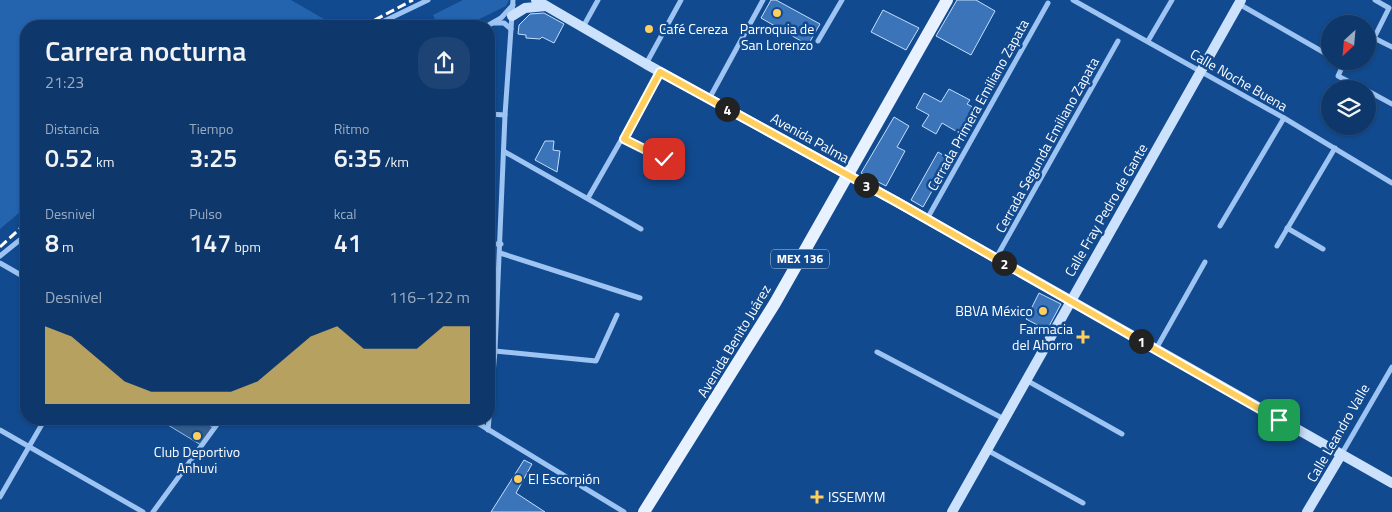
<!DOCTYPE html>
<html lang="es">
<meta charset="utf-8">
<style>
:root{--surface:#0e386b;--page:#1c4373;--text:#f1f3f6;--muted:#9bacc1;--line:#2e527e;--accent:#ffce5d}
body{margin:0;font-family:"Titillium Web",sans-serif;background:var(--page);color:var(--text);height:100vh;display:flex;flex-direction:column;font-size:19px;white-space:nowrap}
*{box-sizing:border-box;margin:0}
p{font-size:16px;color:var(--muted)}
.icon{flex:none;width:28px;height:28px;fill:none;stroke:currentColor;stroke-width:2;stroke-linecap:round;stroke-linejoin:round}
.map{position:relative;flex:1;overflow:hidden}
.side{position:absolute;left:20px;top:20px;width:475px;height:405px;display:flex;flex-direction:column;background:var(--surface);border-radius:20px;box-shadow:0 1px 4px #0004,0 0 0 1px var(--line)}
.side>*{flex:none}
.needle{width:32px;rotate:206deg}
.controls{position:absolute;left:1321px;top:15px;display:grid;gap:10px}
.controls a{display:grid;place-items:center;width:55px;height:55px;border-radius:50%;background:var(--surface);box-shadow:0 1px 4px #0004,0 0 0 1px var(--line);font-size:25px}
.pin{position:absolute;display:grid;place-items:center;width:42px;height:42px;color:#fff;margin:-21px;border-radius:10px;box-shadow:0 2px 8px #0006}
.km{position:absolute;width:25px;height:25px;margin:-12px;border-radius:50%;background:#222;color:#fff;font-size:14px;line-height:25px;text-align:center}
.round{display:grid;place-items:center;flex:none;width:52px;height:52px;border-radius:20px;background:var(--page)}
.overview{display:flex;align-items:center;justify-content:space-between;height:85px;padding:0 25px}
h1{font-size:28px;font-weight:600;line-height:38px}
.figures{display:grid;grid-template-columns:repeat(3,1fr);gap:8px;height:85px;padding:5px 25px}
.figures div{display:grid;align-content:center}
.figures b{font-size:25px;font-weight:600}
.figures small{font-size:14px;font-weight:400}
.figures p{font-size:14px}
.chart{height:140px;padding:10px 25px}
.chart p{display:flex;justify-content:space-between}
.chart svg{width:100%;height:90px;margin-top:5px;fill:var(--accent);opacity:.7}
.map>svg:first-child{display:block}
.green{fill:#2464ae}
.water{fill:#345e90;stroke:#8ebff5}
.building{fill:#3b74b8;stroke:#c4defd}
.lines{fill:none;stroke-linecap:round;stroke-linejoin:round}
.street{stroke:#9dc4f2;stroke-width:5}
.secondary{stroke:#cbe1fc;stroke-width:10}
.primary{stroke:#e7f1ff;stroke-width:12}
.rail{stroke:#fff;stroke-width:3;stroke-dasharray:9 4;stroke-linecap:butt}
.route-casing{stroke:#fff;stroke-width:10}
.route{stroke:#ffce5d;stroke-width:6}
.poi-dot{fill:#ffce5d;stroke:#124a8f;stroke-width:2}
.labels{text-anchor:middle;stroke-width:5;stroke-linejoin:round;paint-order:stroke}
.shield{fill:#124a8f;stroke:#b8c9dd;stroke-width:1}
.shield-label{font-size:12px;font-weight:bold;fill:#fff}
.poi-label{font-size:14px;fill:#fff;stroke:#124a8f;text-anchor:start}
.street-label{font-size:14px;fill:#fff;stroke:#124a8f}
</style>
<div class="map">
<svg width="1392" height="512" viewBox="0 0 1392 512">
<rect width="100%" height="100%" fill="#124a8f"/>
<g class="green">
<path d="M 0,0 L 291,0 L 336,26 L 26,26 L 26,207 L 0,229 Z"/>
<path d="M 463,0 L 509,0 L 506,6 L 465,26 L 439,26 L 433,15 Z"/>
</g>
<path class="water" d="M 158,419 L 199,419 L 214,428 L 201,445 Z"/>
<g class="building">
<path d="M 771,0 L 776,0 L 820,24 L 808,45 L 761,18 Z"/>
<path d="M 957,0 L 976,0 L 995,11 L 971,55 L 936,36 Z"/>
<path d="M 883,10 L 919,28 L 906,50 L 871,32 Z"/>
<path d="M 544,13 L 564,24 L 554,43 L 542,37 L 540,39 L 526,38 L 526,35 L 518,34 L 519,25 L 530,14 Z"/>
<path d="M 949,89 L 970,100 L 967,104 L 980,111 L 966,137 L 942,123 L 936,134 L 922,126 L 929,115 L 916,108 L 924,93 L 941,102 Z"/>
<path d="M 894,117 L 909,126 L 897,147 L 905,151 L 886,186 L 861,173 Z"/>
<path d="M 545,141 L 554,141 L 553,150 L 560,151 L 557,172 L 535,160 Z"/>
<path d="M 938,152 L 950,159 L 923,207 L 911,200 Z"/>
<path d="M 1039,293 L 1061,304 L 1047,330 L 1026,319 Z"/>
<path d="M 524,460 L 532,464 L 516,493 L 545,512 L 491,512 Z"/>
</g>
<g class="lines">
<g class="street">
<path d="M 1073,0 L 1284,118 L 1392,183"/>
<path d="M 1375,0 L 1389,8 L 1374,38 L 1392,47"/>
<path d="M 1239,4 L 1330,56"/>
<path d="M 493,23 L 504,23 L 511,29"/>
<path d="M 374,26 L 428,0"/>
<path d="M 487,26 L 501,18 L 513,5"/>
<path d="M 583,27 L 598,0"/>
<path d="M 818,41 L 842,0"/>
<path d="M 1148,41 L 1172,0"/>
<path d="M 1340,61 L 1344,63 L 1338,76 L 1363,89"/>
<path d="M 646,64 L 681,0"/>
<path d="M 1368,91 L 1392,104"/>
<path d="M 709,99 L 763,0"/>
<path d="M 489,114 L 505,115"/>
<path d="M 624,139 L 664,159"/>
<path d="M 505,152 L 641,229"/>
<path d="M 588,198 L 660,72"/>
<path d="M 927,219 L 1048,3"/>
<path d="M 1220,226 L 1284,118"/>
<path d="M 1287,228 L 1323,249"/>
<path d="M 489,244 L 501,244"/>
<path d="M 1277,246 L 1335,148"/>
<path d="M 500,253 L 640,298"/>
<path d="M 0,256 L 26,235"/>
<path d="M 996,258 L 1118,41"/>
<path d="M 0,263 L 26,278"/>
<path d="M 1156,349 L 1205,262"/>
<path d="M 495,351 L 596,361 L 617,315"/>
<path d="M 877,352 L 1004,419"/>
<path d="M 1026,380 L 1122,434"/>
<path d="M 471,419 L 624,512"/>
<path d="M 0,430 L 143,512"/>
<path d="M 488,430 L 495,351 L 505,115 L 513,0"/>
<path d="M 987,450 L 1083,503"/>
<path d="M 1341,455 L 1392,367"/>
<path d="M 0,497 L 45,419"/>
<path d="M 153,512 L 221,419"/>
</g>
<g class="secondary">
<path d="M 536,0 L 646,64 L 897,202 L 1392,483"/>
<path d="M 512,16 L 525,8 L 546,6"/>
<path d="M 952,512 L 1241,0"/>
<path d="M 1307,512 L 1341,455"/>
</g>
<path class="primary" d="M 644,512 L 775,303 L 947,0"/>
<g class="rail">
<path d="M 363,26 L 413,0"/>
<path d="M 0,247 L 26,223"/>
</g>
</g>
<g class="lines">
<defs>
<path id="route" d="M 664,159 L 624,139 L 660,72 L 897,202 L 1279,420"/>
</defs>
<use href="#route" class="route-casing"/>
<use href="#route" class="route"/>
</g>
<g class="poi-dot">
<circle cx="777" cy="13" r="5"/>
<circle cx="649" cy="29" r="5"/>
<circle cx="1043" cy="311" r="5"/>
<path d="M1080.5 329.5h5v5h5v5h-5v5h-5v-5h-5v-5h5z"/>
<circle cx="197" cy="436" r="5"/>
<circle cx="518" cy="479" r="5"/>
<path d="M814.5 489.5h5v5h5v5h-5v5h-5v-5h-5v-5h5z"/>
</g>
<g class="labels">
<rect class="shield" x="771" y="249.5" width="58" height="19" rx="4"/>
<g class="shield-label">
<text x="800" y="263">MEX 136</text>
</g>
<g class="poi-label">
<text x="659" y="34">Café Cereza</text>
<text x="777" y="34" text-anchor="middle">Parroquia de<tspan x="777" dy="16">San Lorenzo</tspan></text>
<text x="1033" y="316" text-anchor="end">BBVA México</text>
<text x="1073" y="334" text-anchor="end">Farmacia<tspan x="1073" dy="16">del Ahorro</tspan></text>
<text x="197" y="457" text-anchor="middle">Club Deportivo<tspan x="197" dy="16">Anhuvi</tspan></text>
<text x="528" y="484">El Escorpión</text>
<text x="828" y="502">ISSEMYM</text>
</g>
<g class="street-label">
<text transform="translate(1239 80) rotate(30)" y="5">Calle Noche Buena</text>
<text transform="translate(978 105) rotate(-61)" y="5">Cerrada Primera Emiliano Zapata</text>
<text transform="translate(810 138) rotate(29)" y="5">Avenida Palma</text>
<text transform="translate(1047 145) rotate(-61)" y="5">Cerrada Segunda Emiliano Zapata</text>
<text transform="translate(1106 210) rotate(-60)" y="5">Calle Fray Pedro de Gante</text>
<text transform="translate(734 341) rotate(-59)" y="5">Avenida Benito Juárez</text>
<text transform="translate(1338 433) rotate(-60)" y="5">Calle Leandro Valle</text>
</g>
</g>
</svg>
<div class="controls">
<a><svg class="needle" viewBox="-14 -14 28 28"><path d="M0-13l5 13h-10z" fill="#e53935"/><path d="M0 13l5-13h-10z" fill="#9bacc1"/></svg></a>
<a><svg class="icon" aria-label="layers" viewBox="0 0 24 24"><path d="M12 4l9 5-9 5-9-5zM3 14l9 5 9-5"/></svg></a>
</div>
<div class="pin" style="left:1279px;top:420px;background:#1e9e55"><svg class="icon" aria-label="arrive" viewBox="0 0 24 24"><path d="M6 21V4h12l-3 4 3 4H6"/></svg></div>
<div class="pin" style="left:664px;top:159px;background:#d93025"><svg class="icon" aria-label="check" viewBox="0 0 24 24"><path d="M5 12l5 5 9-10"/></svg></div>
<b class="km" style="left:1141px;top:341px">1</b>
<b class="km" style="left:1004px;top:263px">2</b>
<b class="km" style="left:866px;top:185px">3</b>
<b class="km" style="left:727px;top:109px">4</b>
<section class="side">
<div class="overview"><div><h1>Carrera nocturna</h1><p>21:23</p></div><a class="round"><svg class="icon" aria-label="share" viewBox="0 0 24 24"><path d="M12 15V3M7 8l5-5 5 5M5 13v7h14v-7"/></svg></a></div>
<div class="figures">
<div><p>Distancia</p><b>0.52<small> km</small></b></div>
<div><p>Tiempo</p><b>3:25</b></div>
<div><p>Ritmo</p><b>6:35<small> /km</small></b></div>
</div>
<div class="figures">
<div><p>Desnivel</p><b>8<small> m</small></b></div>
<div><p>Pulso</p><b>147<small> bpm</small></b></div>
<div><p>kcal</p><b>41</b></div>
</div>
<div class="chart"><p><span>Desnivel</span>116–122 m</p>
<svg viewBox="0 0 160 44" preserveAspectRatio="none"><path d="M0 44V6L10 11L20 22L30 33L40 38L50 38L60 38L70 38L80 33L90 22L100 11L110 6L120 17L130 17L140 17L150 6L160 6V44z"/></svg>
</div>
</section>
</div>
